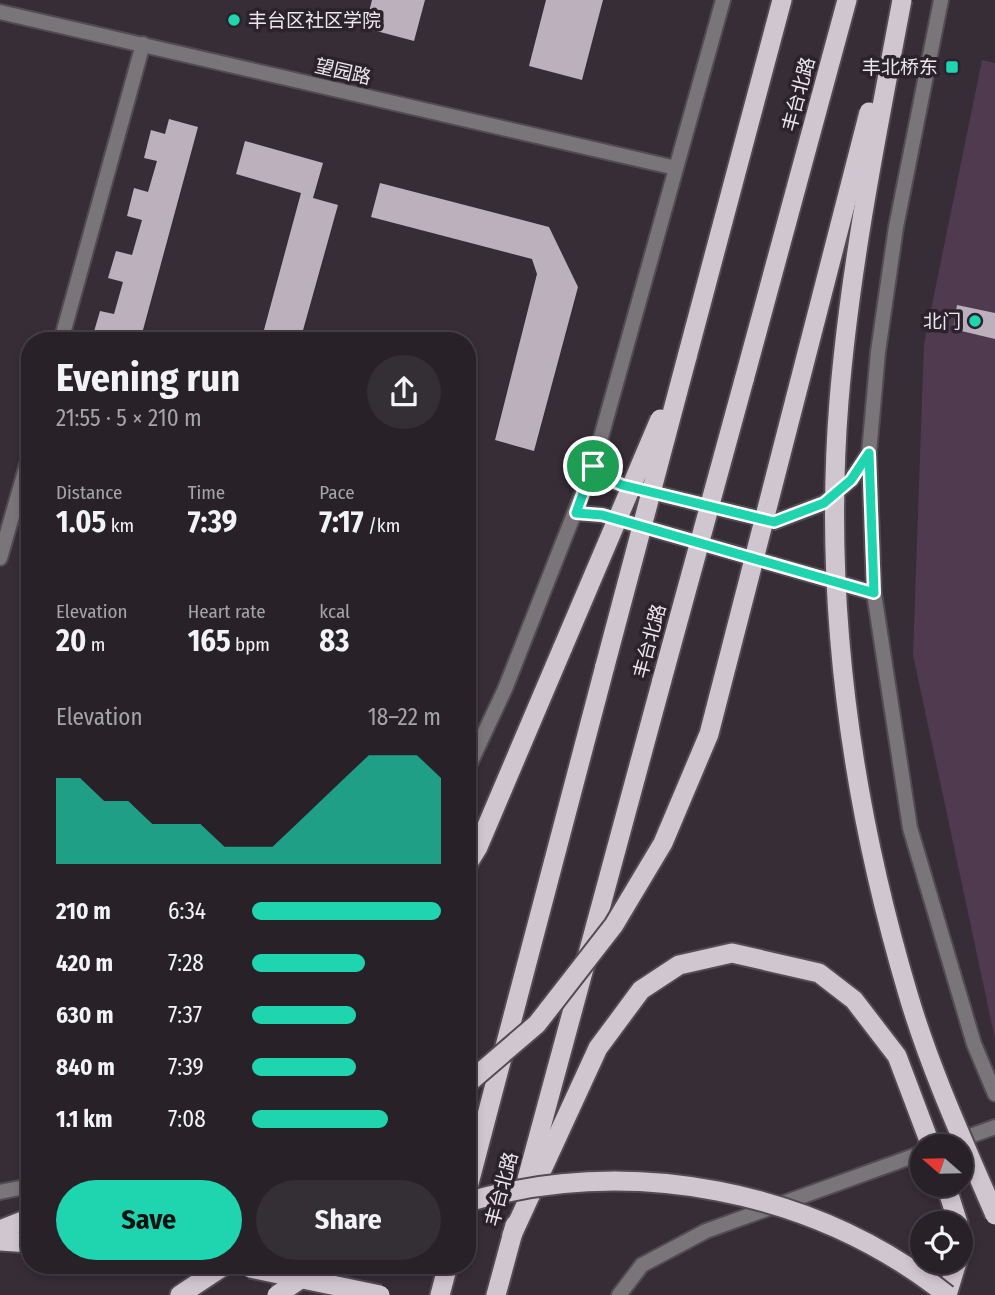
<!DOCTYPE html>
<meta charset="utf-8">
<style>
:root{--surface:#282228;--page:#342f34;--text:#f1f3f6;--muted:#a5a4a8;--line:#443f45;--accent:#1ed5b0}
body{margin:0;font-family:"Fira Sans Condensed","Noto Sans SC",sans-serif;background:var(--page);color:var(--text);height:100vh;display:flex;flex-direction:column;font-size:26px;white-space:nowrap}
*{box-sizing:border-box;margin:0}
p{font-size:23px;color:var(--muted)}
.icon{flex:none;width:38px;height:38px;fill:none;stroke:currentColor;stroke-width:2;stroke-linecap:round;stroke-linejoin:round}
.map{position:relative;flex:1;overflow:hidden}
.details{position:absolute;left:21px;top:332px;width:455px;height:942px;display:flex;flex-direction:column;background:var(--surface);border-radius:28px;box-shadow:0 4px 10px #0003,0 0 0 2px var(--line)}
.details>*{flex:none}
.needle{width:46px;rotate:290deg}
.tools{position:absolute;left:910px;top:1134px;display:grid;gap:14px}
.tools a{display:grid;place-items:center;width:63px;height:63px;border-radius:50%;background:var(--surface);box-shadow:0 4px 10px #0003,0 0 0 2px var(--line);font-size:35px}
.pin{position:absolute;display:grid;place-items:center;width:60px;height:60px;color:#fff;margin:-30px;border:4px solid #fff;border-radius:50%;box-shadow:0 2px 7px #0007}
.round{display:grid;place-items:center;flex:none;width:74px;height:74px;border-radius:37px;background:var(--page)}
.overview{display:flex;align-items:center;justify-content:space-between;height:119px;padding:0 35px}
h1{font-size:38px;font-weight:700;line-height:52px}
.figures{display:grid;grid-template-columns:repeat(3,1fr);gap:10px;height:119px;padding:7px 35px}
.figures div{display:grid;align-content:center}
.figures b{font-size:30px;font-weight:700}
.figures small{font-size:19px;font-weight:400}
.figures p{font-size:19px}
.chart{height:196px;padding:14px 35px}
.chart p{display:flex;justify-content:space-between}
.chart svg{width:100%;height:126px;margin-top:7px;fill:var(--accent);opacity:.7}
.button{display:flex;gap:14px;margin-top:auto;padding:14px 35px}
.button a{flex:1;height:80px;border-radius:42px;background:var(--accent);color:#111;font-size:28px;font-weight:700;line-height:80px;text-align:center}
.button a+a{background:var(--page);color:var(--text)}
ul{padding:0 35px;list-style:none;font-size:23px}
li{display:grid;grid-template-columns:112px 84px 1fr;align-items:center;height:52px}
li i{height:18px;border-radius:9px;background:var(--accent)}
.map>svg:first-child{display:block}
.green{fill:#4f3a50}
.building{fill:#bbb0bc}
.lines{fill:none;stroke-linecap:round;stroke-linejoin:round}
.minor-casing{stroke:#534b53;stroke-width:18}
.tertiary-casing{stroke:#534b53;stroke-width:18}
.trunk-casing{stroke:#534b53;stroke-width:23}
.minor{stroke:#797579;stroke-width:14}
.tertiary{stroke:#797579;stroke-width:14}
.trunk{stroke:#d0c6d0;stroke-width:19}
.trunk-bridge-casing{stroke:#534b53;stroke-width:23;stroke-linecap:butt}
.trunk-bridge{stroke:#d0c6d0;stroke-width:19}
.route-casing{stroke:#fff;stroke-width:14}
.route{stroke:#1ed5b0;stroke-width:9}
.poi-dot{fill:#1ed5b0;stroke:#2b232c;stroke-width:2.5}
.labels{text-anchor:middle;stroke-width:7;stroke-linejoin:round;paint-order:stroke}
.poi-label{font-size:19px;fill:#ede7ed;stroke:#2b232c;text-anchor:end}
.street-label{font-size:19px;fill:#ede7ed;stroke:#2b232c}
</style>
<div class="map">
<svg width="995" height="1295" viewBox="0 0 995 1295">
<rect width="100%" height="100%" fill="#362d36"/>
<path class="green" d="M 982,60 L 995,63 L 995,1039 L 913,655 L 924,344 Z"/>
<g class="building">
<path d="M 372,0 L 425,0 L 414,41 L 365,28 Z"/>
<path d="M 546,0 L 603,0 L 582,80 L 529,66 Z"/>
<path d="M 169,119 L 198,127 L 140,341 L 109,341 L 93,335 L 100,311 L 114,314 L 123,282 L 108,278 L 116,251 L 132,255 L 142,220 L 127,216 L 134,188 L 148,192 L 157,161 L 144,158 L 151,130 L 165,134 Z"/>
<path d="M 245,141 L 323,163 L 313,198 L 338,205 L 300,341 L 261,341 L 301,193 L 236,174 Z"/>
<path d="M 380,183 L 549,227 L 578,287 L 534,451 L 495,440 L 537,274 L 532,259 L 371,217 Z"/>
<path d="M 957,305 L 995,313 L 995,339 L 953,329 Z"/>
</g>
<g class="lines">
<defs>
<g id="minor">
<path d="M 61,341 L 143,44"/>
<path d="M 0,558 L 30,454"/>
</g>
<g id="tertiary">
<path d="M 941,0 L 896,227 L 878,352 L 869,453 L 874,593 L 910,828 L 974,1044 L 995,1094"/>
<path d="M 0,12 L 676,168"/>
<path d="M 593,466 L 606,478 L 622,485 L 774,522 L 824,503 L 851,480 L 869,453"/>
<path d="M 576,513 L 602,515 L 874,593"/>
<path d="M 467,770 L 505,689 L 593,466 L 723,0"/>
<path d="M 942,1146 L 995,1127"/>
<path d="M 0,1192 L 30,1186"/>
<path d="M 619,1295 L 642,1265 L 706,1231 L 922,1153"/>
</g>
<g id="trunk">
<path d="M 687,357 L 782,0"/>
<path d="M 744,380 L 847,0"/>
<path d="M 467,865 L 478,847 L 563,647"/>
<path d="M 527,1179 L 662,680"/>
<path d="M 946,1185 L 958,1223"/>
<path d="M 467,1191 L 605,666"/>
<path d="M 0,1230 L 30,1218"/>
<path d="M 512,1235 L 598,1048 L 641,990 L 679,965 L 732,953 L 819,973 L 854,1000 L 897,1056 L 931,1146"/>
<path d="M 0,1241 L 30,1243"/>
<path d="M 180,1295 L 225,1265"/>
<path d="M 440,1295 L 448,1265"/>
<path d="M 496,1295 L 515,1225"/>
<path d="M 947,1295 L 957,1262"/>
</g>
</defs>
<use href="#minor" class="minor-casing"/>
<use href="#tertiary" class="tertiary-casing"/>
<use href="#trunk" class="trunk-casing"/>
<use href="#minor" class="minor"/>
<use href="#tertiary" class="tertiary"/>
<use href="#trunk" class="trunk"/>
<defs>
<g id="trunk-bridge">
<path d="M 902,0 C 877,133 850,266 839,401 C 823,602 851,802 908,994 C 930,1069 964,1143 995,1215"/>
<path d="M 563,647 L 660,419"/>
<path d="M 605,666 L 687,357"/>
<path d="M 662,680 L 744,380"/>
<path d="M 467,1084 L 537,1024 L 614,925 L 663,843 L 709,734 L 869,112"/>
<path d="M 467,1202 C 631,1155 813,1189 947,1295"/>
<path d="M 250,1268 L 380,1295"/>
<path d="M 277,1295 L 321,1265"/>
</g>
</defs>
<use href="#trunk-bridge" class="trunk-bridge-casing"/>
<use href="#trunk-bridge" class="trunk-bridge"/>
</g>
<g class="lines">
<defs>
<path id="route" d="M 869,453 L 874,593 L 602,515 L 576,513 L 593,466 L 606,478 L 622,485 L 774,522 L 824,503 L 851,480 Z"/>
</defs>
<use href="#route" class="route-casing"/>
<use href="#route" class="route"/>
</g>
<g class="poi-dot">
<circle cx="234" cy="20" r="7"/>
<rect x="945" y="60" width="14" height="14" rx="3.5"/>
<circle cx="975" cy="321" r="7"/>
</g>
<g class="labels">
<g class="poi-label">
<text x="248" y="27" text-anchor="start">丰台区社区学院</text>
<text x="938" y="74">丰北桥东</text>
<text x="961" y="328">北门</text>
</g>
<g class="street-label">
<text transform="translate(343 71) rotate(13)" y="7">望园路</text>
<text transform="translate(798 94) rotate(-75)" y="7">丰台北路</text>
<text transform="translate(649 641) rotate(-75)" y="7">丰台北路</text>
<text transform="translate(501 1189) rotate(-75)" y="7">丰台北路</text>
</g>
</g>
</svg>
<div class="tools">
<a><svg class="needle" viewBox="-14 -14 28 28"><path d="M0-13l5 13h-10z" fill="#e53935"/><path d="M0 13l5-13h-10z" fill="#a5a4a8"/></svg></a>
<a><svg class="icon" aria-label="locate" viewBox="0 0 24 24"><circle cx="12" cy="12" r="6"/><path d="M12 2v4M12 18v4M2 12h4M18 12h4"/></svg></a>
</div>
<div class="pin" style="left:593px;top:466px;background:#1e9e55"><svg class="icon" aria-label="arrive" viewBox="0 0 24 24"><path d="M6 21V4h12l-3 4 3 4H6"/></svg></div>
<section class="details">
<div class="overview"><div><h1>Evening run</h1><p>21:55 · 5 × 210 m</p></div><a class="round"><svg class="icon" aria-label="share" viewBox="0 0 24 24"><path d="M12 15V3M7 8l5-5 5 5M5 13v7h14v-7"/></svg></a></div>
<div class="figures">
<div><p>Distance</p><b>1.05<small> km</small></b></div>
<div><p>Time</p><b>7:39</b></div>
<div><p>Pace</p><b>7:17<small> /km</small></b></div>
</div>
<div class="figures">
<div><p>Elevation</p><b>20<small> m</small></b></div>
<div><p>Heart rate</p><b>165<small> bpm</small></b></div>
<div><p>kcal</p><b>83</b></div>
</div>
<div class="chart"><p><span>Elevation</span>18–22 m</p>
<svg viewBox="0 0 160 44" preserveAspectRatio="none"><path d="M0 44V14L10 14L20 22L30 22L40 30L50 30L60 30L70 38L80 38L90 38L100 30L110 22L120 14L130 6L140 6L150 6L160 14V44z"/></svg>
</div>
<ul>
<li><b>210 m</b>6:34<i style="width:100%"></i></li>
<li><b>420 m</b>7:28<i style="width:60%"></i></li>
<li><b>630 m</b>7:37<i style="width:55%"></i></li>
<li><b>840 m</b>7:39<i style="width:55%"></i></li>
<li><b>1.1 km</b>7:08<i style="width:72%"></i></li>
</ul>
<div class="button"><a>Save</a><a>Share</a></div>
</section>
</div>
